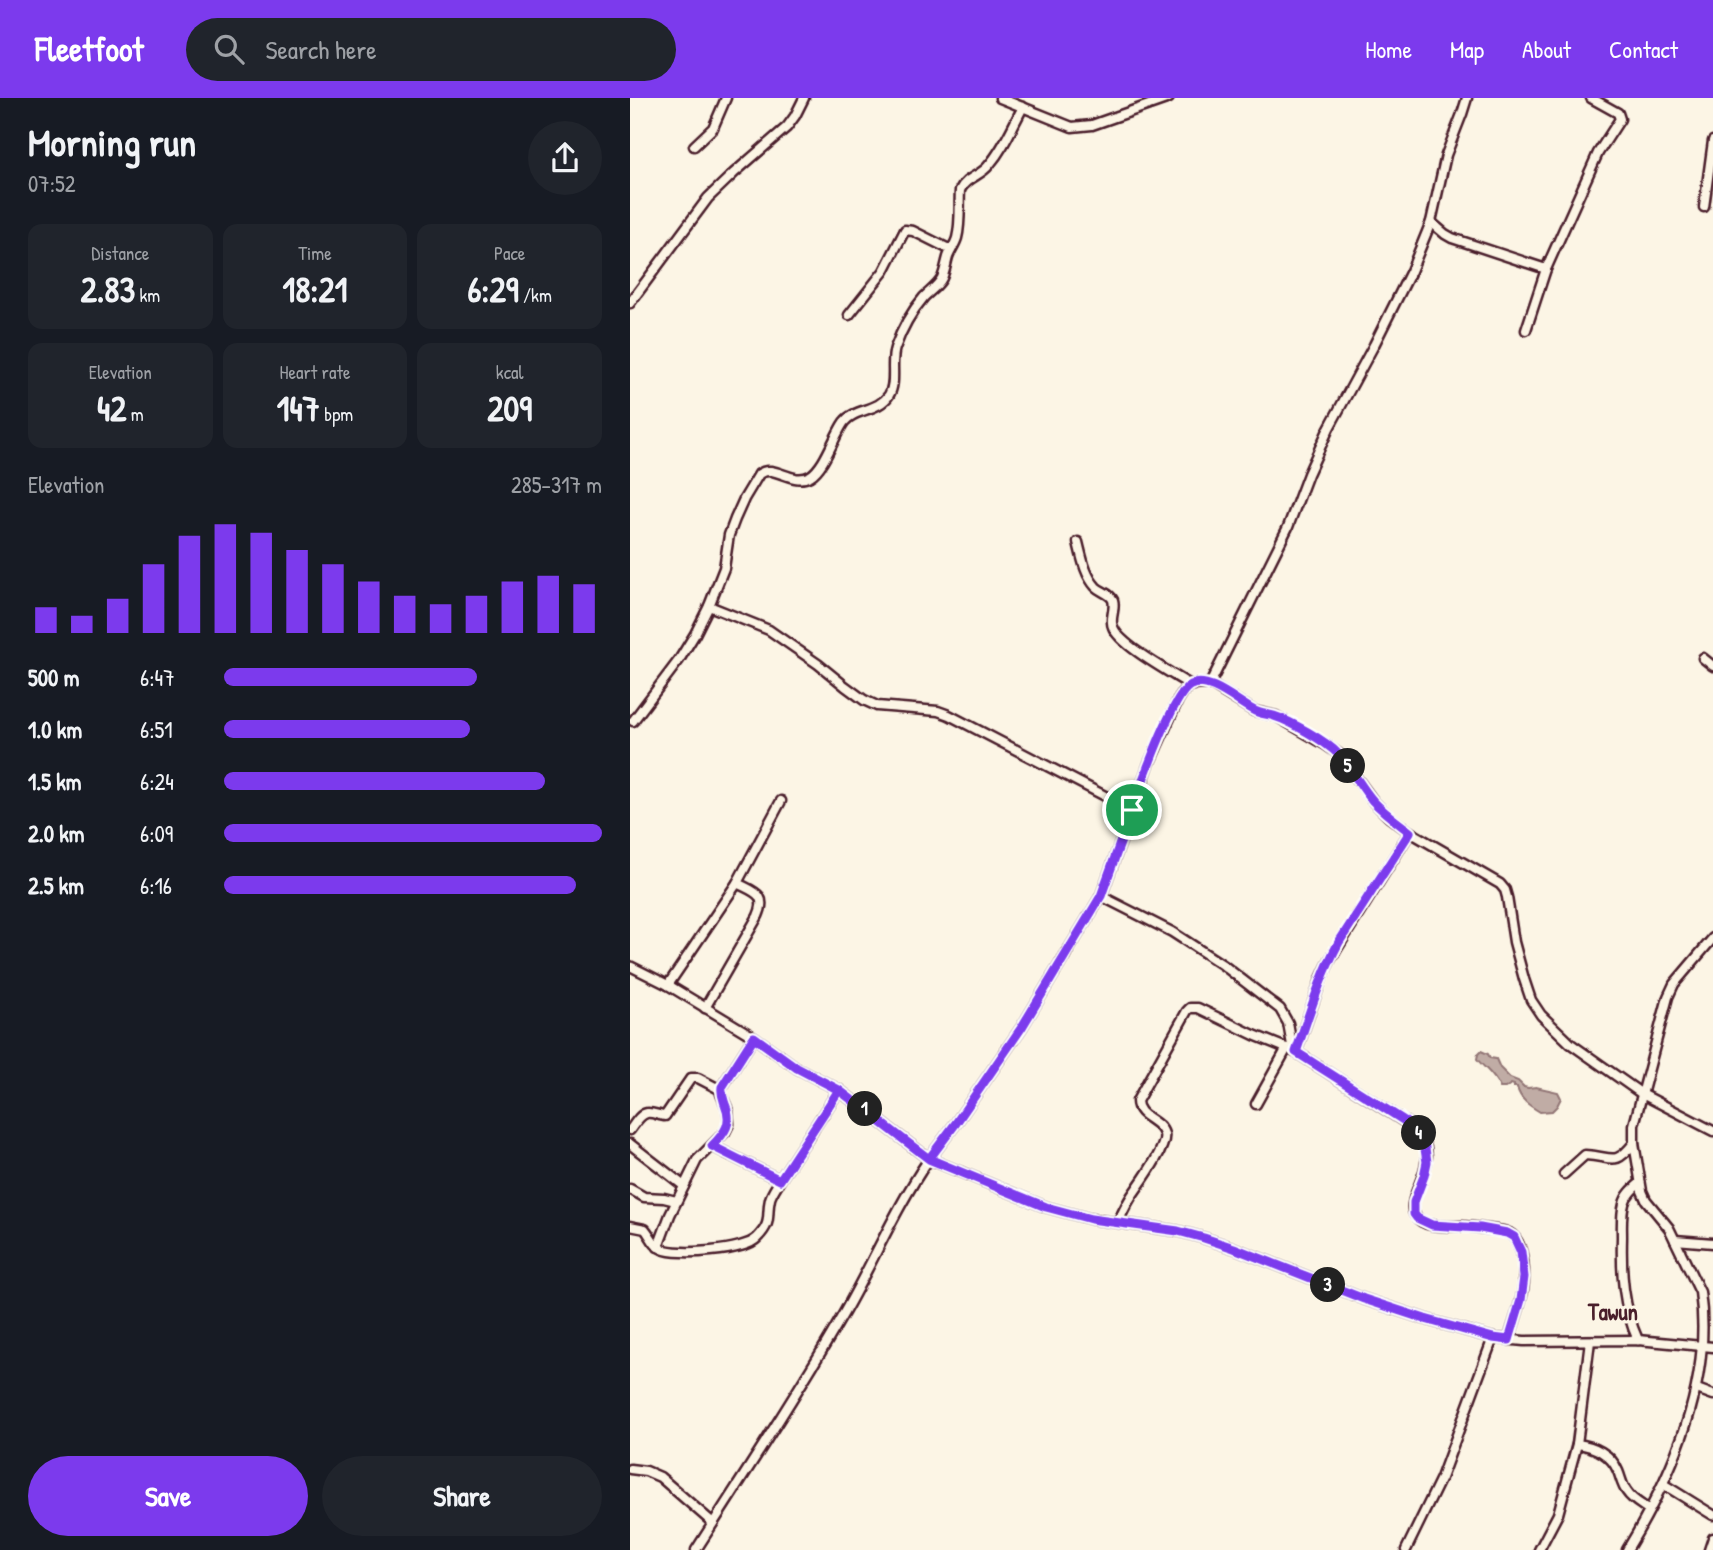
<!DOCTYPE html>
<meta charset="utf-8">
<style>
:root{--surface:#171b24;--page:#20242c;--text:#f1f3f6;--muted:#9ea1a6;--accent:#7c3aed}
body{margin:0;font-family:"Patrick Hand",sans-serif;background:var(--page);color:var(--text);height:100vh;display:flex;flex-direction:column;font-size:26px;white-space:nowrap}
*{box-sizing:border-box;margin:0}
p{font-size:23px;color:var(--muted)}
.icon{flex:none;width:38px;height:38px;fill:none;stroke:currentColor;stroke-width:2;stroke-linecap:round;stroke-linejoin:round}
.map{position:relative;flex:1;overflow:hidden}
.sheet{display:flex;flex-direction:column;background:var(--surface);width:630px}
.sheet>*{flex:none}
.pin{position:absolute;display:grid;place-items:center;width:60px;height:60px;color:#fff;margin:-30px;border:4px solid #fff;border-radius:50%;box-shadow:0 2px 7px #0007}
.km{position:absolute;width:35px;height:35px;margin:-18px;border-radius:50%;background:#222;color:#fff;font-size:19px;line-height:35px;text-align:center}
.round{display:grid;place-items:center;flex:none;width:74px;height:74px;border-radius:37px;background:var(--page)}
.overview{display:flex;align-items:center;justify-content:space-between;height:119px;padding:0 28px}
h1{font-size:38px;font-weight:800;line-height:52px}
.figures{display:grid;grid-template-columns:repeat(3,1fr);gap:10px;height:119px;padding:7px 28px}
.figures div{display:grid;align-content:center;border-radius:14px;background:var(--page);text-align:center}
.figures b{font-size:35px;font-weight:800}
.figures small{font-size:19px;font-weight:400}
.figures p{font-size:19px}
.chart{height:196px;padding:14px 28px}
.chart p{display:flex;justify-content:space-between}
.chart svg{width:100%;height:126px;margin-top:7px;stroke:var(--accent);stroke-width:6}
.cta{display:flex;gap:14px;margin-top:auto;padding:14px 28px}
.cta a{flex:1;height:80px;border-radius:42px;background:var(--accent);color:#fff;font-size:28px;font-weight:800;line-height:80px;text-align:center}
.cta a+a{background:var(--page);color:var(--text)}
ul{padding:0 28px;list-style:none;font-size:23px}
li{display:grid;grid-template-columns:112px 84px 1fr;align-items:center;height:52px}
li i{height:18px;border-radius:9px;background:var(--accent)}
header{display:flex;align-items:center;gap:42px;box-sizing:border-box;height:98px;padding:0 35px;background:var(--accent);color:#fff}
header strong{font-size:33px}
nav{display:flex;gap:38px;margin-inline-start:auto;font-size:24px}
.search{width:490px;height:63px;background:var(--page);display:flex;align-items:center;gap:18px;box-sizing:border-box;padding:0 24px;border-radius:38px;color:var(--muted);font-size:26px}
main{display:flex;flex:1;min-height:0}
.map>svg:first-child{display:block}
.water{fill:#c0aca5;stroke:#917474;stroke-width:2}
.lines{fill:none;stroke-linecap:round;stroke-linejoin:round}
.minor-casing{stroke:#4a1f2b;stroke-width:13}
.minor{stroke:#fcf5e5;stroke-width:8}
.route-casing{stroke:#fff;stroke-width:14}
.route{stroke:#7c3aed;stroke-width:9}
.labels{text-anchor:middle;stroke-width:6;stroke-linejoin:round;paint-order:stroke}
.quarter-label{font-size:23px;font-weight:bold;fill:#4a1f2b;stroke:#fcf5e5}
</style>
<header>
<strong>Fleetfoot</strong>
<div class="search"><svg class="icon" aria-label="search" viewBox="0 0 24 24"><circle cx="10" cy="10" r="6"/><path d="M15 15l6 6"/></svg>Search here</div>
<nav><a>Home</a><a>Map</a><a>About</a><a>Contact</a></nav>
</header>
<main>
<section class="sheet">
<div class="overview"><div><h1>Morning run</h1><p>07:52</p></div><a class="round"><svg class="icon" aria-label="share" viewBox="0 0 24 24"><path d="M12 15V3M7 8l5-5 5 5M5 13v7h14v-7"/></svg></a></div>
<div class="figures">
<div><p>Distance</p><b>2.83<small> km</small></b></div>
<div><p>Time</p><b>18:21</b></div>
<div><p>Pace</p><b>6:29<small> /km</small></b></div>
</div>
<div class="figures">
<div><p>Elevation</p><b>42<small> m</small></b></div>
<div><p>Heart rate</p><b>147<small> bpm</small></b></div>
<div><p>kcal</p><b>209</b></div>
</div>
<div class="chart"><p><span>Elevation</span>285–317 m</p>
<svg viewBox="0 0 160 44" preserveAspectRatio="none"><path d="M5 44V35M15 44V38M25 44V32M35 44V20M45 44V10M55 44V6M65 44V9M75 44V15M85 44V20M95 44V26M105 44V31M115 44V34M125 44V31M135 44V26M145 44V24M155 44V27"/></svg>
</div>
<ul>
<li><b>500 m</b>6:47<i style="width:67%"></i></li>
<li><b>1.0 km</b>6:51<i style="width:65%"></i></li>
<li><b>1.5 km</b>6:24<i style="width:85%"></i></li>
<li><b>2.0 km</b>6:09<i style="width:100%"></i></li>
<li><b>2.5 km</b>6:16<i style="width:93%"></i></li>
</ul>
<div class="cta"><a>Save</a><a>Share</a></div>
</section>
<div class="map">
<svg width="1083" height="1452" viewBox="0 0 1083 1452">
<rect width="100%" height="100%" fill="#fcf5e5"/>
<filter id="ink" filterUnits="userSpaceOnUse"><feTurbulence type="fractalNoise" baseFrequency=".0143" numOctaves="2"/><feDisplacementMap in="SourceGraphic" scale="14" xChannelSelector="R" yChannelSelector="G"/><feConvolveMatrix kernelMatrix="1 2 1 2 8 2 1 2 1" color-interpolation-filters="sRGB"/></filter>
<g filter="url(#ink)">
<path class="water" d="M 851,953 L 858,956 L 860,960 L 866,961 L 870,970 L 880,980 L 888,983 L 894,989 L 898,990 L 906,989 L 928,994 L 931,1000 L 927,1008 L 922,1013 L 910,1014 C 900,1008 890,1002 887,989 L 884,989 L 884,987 L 881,986 L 875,990 L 870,990 C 865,977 855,971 847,961 L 848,956 Z"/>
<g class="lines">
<defs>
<g id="minor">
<path d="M 370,0 L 442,29 L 462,27 L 539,0"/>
<path d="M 64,48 L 83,30 L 96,0"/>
<path d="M 1074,109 L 1083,43"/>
<path d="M 801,124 L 815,136 L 822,140 L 916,171 L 968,55 L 990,21 L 988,15 L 961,0"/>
<path d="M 0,205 L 78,100 L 104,75 L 157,29 L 165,18 L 174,0"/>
<path d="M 219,217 L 254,173 L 275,132 L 283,133 L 321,152"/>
<path d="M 896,232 L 916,171"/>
<path d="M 448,444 C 452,460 455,477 466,489 C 471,494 480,495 483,502 C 486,511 479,521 483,529 C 489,547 543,576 560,587"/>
<path d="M 79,508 L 139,532 L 188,566 L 215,588 L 234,602 L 247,608 L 308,613 L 319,617 L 502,712"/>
<path d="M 1073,560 L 1083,568"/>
<path d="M 580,586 L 658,429 L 678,376 L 699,330 L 744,247 L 781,173 L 801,124 L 816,57 L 832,16 L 837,0"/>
<path d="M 3,623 L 49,562 L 65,536 L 79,508 L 94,470 L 99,437 L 105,421 L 114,401 L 129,376 C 144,365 162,388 180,378 C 195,369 204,338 214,324 C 225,310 248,314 259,297 C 267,284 260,265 265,250 C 271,233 282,213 294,199 C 300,193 308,188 312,180 C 315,173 316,166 318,159 C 320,153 325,147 327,140 C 331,125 329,107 330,92 C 336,79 351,78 359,67 C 374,50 382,29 393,9"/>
<path d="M 471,798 L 542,834 L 593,867 L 650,911 L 658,925 L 663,953"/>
<path d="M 0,868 L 38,887 L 124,939 L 167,970 L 209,992 L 299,1061 L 326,1025 L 392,929 L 471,798 L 519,666 L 548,602 L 553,594 L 560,587 L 580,586 L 624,613 L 646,618 L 696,647 L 709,656 L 744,704 L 759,719 L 780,734 L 870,786 L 875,792 L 877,799 L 884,844 L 894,881 L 901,902 L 911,917 L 941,946 L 1012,996 L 1083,1033"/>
<path d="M 38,887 L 107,785 L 151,703"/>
<path d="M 75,910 L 128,818 C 138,796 124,794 107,785"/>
<path d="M 666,954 L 692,879 L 700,862 L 780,734"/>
<path d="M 626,1006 L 657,950"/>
<path d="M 0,1032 C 4,1027 10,1016 17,1015 C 22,1014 30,1018 35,1018 L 61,980 L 68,980 L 91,992"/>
<path d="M 0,1046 L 54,1088"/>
<path d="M 82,1048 L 150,1082 L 209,992"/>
<path d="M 934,1076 L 955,1057 C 982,1058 984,1070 1004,1045"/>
<path d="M 0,1091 L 14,1099 L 34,1100 L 46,1103"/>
<path d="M 488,1124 C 492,1116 496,1107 501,1099 C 508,1088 538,1049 534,1036 C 530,1021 507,1020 507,1003 L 557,913 L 560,910 L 568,910 L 624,937 L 666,954 L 786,1031 C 816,1064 773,1098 785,1117 C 794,1131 817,1128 831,1128 C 840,1128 849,1130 858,1131 C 864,1132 873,1132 879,1135 C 892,1142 894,1166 894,1179 C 894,1201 884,1222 879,1242"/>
<path d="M 0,1128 L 15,1131 C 21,1138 24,1148 32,1151 C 48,1158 115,1153 127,1140 C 143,1124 136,1118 140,1101 C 142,1094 147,1088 150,1082"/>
<path d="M 1045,1142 L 1083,1145"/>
<path d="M 28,1149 L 40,1117 L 67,1062 L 95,1034 L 99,1026 L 98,1012 L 91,996 L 92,989 L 124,939"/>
<path d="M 1008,1242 C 993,1209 991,1175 992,1139 C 992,1129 991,1117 994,1106 C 996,1097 1003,1091 1010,1085"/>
<path d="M 1067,1291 L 1083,1297"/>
<path d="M 947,1346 C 964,1348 981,1356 988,1373 C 991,1380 992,1388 997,1394 C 1002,1402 1012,1407 1019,1412"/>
<path d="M 0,1371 L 16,1373 L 30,1379 L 83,1425"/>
<path d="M 1033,1386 L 1083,1417"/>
<path d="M 66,1452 C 115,1375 165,1300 211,1220 C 242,1167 264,1112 299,1061 L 416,1109 L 461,1121 L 548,1133 L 574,1140 L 604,1150 L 734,1201 L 795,1221 L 863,1240 L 894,1243 L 1008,1242 L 1083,1249"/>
<path d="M 776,1452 L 811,1380 L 863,1240"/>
<path d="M 909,1452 L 928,1416 L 947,1346 L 960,1243"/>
<path d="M 997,1452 C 1042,1378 1083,1283 1070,1194 L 1039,1130 L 1016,1102 L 1012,1093 L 1004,1045 L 1004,1027 L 1038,899 L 1044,886 L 1083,840"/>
<path d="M 1079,1452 L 1083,1440"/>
</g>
</defs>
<use href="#minor" class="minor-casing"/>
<use href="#minor" class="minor"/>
</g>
</g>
<g class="lines" filter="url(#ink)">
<defs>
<path id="route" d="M 502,712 L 471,798 L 392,929 L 326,1025 L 299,1061 L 209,992 L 167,970 L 124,939 L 92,989 C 91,996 93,1000 95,1006 C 103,1025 95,1035 82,1048 L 150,1082 L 209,992 L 299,1061 L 416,1109 L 461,1121 L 548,1133 L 574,1140 L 604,1150 L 734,1201 L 795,1221 L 863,1240 L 879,1242 L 891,1202 L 894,1179 L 891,1154 L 884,1139 L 877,1135 L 850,1130 L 802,1127 L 787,1120 L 784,1116 L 784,1104 L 794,1078 L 797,1064 L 794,1044 L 792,1037 L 773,1022 L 666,954 C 679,917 690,879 709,844 L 780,734 C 767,724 754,715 743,703 C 730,688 721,669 708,656 C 696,643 660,623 644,618 C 637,616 629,616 623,612 C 607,604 579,578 561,587 C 543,595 510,690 502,712"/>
</defs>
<use href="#route" class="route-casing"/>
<use href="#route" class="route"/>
</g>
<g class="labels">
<g class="quarter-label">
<text x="983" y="1222">Tawun</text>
</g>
</g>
</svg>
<div class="pin" style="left:502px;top:712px;background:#1e9e55"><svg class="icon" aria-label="arrive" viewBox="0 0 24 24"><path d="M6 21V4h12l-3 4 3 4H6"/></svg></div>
<b class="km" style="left:235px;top:1011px">1</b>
<b class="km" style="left:698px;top:1187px">3</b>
<b class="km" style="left:789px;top:1035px">4</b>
<b class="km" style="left:718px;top:668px">5</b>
</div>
</main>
